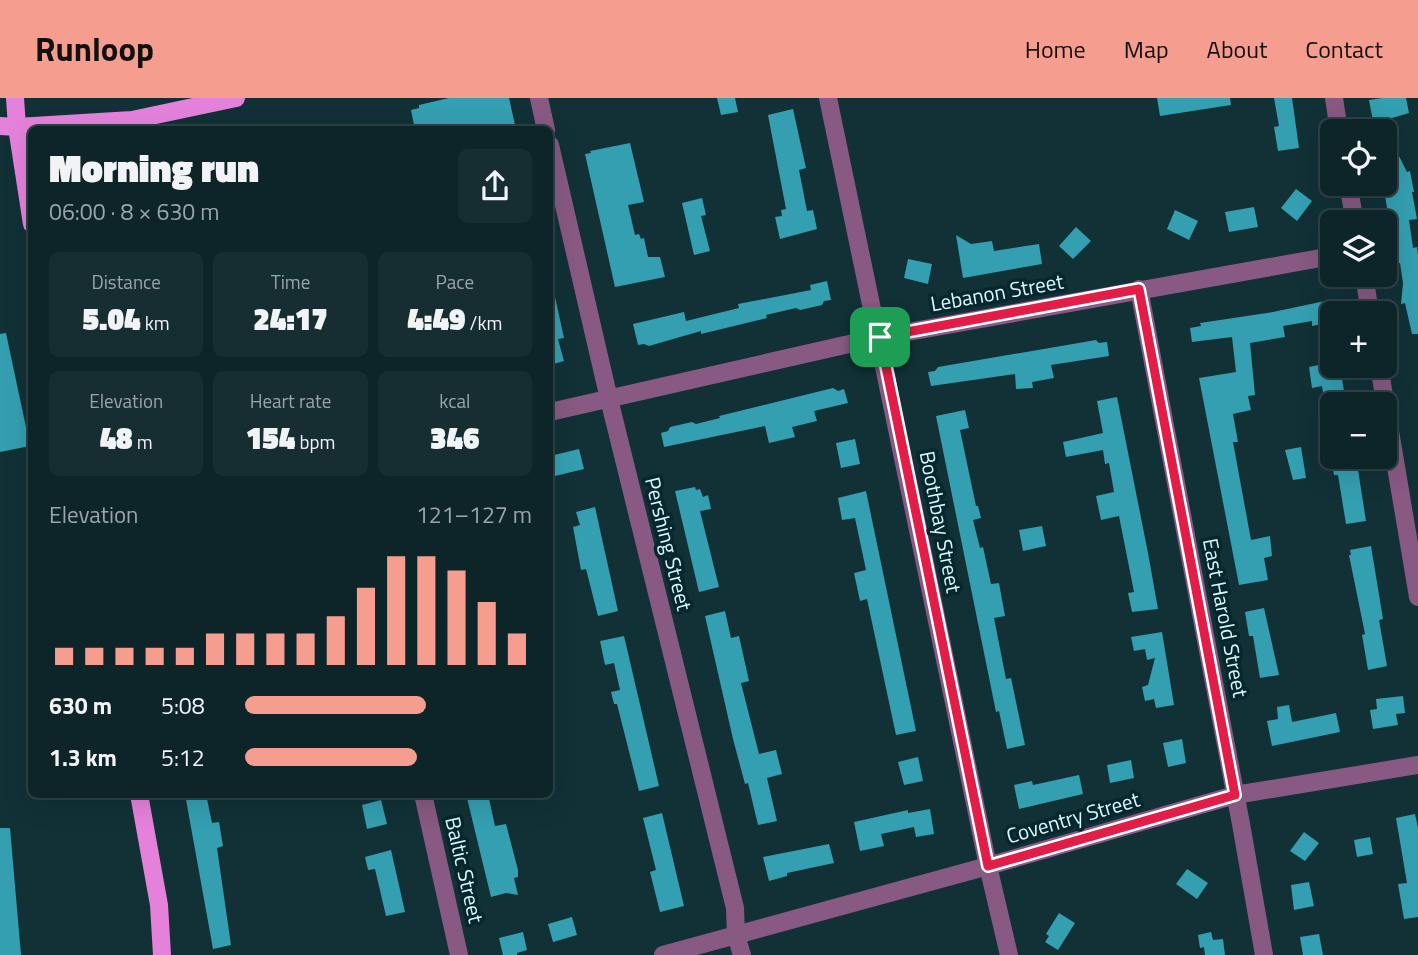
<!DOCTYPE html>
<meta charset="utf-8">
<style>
:root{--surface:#0d2529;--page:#162d31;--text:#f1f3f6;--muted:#9aa5a8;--line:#2d4246;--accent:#f59d8e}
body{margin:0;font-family:"Titillium Web",sans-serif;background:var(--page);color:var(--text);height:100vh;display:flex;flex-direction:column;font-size:26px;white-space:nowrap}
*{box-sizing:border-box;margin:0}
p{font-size:23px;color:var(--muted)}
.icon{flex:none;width:38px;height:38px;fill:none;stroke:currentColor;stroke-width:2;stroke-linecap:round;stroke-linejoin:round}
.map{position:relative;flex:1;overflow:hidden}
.panel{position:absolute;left:28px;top:28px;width:525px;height:672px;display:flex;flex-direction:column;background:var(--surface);border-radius:10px;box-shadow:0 7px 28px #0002,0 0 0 2px var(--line)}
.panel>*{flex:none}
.buttons{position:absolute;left:1320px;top:21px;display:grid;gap:14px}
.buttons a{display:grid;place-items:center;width:77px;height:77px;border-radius:10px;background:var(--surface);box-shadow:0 7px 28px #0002,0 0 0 2px var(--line);font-size:35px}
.pin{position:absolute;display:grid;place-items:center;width:60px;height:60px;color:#fff;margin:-30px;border-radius:14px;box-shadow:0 4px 10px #0006}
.round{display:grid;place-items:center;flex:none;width:74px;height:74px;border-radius:10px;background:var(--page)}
.head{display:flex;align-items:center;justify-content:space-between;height:119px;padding:0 21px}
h1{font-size:38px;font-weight:800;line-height:52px}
.figures{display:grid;grid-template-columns:repeat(3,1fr);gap:10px;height:119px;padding:7px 21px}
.figures div{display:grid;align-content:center;border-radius:10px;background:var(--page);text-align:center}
.figures b{font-size:30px;font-weight:800}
.figures small{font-size:19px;font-weight:400}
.figures p{font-size:19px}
.chart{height:196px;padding:14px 21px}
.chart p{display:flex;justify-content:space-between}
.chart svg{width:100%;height:126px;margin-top:7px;stroke:var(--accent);stroke-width:6}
ul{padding:0 21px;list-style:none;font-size:23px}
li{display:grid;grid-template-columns:112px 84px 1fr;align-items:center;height:52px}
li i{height:18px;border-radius:9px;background:var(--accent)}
header{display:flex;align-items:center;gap:42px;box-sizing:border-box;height:98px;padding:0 35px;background:var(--accent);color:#111}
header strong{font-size:33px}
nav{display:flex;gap:38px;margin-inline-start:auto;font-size:24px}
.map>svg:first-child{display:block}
.building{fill:#349fb1}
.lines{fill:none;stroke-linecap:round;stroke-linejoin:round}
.minor{stroke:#885983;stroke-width:18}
.major{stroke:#e482db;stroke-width:18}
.route-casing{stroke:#fff;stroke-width:14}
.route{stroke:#e11d48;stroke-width:9}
.labels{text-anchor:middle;stroke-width:7;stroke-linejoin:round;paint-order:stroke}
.street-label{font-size:21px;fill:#dcf8fd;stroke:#05272d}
</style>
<header>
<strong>Runloop</strong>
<nav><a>Home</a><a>Map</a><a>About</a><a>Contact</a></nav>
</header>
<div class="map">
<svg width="1418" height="857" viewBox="0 0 1418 857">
<rect width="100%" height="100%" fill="#113137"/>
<g class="building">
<path d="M 449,0 L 509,0 L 515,27 L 511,28 L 512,32 L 431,32 L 431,29 L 415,32 L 411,12 L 419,10 L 419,7 Z"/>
<path d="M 717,0 L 735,0 L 738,14 L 721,17 Z"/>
<path d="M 1157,0 L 1230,0 L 1231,7 L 1160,18 Z"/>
<path d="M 1274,0 L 1292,0 L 1299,50 L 1278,53 L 1274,29 L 1279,28 Z"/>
<path d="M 1382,0 L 1406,0 L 1409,15 L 1392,20 L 1397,54 L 1407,74 L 1410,73 L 1414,94 L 1412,94 L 1417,121 L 1409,122 L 1413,150 L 1417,149 L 1418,157 L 1418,236 L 1412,236 L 1405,205 L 1401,206 L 1403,185 L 1400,165 L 1397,166 L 1395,157 L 1384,92 L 1384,21 L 1373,23 L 1369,2 Z"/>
<path d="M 793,11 L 806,70 L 799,72 L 807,113 L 813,112 L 817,131 L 780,141 L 775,119 L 782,118 L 781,112 L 786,111 L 768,17 Z"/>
<path d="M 630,45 L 644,104 L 628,107 L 635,137 L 639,136 L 641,141 L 644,140 L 648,159 L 660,159 L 665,179 L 615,189 L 585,56 L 591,55 L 590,53 Z"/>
<path d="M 1296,91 L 1312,103 L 1297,123 L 1281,110 Z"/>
<path d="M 702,100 L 706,117 L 701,118 L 710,153 L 694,157 L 682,105 Z"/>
<path d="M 1254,109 L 1258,129 L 1229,134 L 1225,114 Z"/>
<path d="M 1175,112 L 1198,123 L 1189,142 L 1167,131 Z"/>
<path d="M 1076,129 L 1091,143 L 1073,161 L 1059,148 Z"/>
<path d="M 956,137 L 971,146 L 992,143 L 994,153 L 1039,146 L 1042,166 L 963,180 Z"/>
<path d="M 908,161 L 932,166 L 928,186 L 904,180 Z"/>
<path d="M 827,183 L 831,202 L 824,203 L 822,207 L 800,212 L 796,210 L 766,217 L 767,220 L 701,236 L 701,233 L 649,248 L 644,246 L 638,247 L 633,226 L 684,214 L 686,223 L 739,210 L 738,206 L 811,192 L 810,187 Z"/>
<path d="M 555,199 L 564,240 L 558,241 L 564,263 L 550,267 L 550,200 Z"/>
<path d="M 1325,203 L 1326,207 L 1332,206 L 1332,224 L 1312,228 L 1312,223 L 1283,228 L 1285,239 L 1250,245 L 1255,297 L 1248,298 L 1251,312 L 1233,316 L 1238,344 L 1233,344 L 1251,442 L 1270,438 L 1272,458 L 1264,460 L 1268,482 L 1239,487 L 1199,280 L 1236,274 L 1232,239 L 1192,244 L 1190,230 L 1201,228 L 1200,225 L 1273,214 Z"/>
<path d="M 6,235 L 30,348 L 0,354 L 0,236 Z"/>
<path d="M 1096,242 L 1099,245 L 1107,244 L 1109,258 L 1051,267 L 1054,280 L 1032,284 L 1033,290 L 1016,291 L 1015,276 L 931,288 L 928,274 L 935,273 L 938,269 Z"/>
<path d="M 1332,261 L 1332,268 L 1340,268 L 1346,306 L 1325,306 L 1322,288 L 1312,290 L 1309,269 L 1319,267 L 1318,263 Z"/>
<path d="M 833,290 L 838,293 L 844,291 L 848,305 L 814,313 L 817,323 L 792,329 L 795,339 L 769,345 L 765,328 L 664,349 L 661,335 L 668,333 L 670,329 L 692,324 L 696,326 L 720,320 L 719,318 Z"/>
<path d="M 1117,299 L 1148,455 L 1158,511 L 1132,514 L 1128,495 L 1134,494 L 1119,418 L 1101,422 L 1096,398 L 1114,394 L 1109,365 L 1105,366 L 1103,352 L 1066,359 L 1063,344 L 1103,335 L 1097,303 Z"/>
<path d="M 965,312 L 969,330 L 960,332 L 976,408 L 978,408 L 981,420 L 973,422 L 980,450 L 983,449 L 991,486 L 999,485 L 1005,518 L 994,520 L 1006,581 L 1011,580 L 1025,647 L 1007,651 L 999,613 L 996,614 L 936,318 Z"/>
<path d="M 855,341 L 860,366 L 841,370 L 836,345 Z"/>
<path d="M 1301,349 L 1306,380 L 1293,382 L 1285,352 Z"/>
<path d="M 579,351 L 584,371 L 555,378 L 550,358 Z"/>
<path d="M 1331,359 L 1356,359 L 1366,423 L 1346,426 L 1338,377 L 1334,377 Z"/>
<path d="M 695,389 L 696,392 L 700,391 L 703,399 L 708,397 L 711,411 L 700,413 L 719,489 L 699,494 L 675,393 Z"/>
<path d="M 866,393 L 916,633 L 896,637 L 867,501 L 860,503 L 854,475 L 866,472 L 855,420 L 842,422 L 838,400 Z"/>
<path d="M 595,409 L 618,513 L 598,518 L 586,471 L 581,472 L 573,429 L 580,427 L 576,414 Z"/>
<path d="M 1042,428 L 1046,448 L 1023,453 L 1019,432 Z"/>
<path d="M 1371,448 L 1383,521 L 1379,522 L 1387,568 L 1368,572 L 1362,537 L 1365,536 L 1349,457 L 1351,457 L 1350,452 Z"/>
<path d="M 1264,510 L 1279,577 L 1260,580 L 1253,538 L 1249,538 L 1245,514 Z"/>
<path d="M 725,513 L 731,540 L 739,538 L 749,583 L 741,585 L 759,656 L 776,652 L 782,676 L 767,680 L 777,723 L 758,727 L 748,685 L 745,686 L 733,641 L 705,518 Z"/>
<path d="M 1162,534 L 1174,607 L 1156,610 L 1154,601 L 1145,603 L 1142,589 L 1148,587 L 1155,560 L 1147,562 L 1145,551 L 1134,553 L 1131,539 Z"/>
<path d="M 624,538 L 659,688 L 639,693 L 617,606 L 614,606 L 611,594 L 620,592 L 614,565 L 605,567 L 600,543 Z"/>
<path d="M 1403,598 L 1405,615 L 1396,616 L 1398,627 L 1373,631 L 1370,612 L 1377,611 L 1376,601 Z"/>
<path d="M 1289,607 L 1292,624 L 1336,615 L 1340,634 L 1272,648 L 1267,623 L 1278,621 L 1277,609 Z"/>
<path d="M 1182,641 L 1186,665 L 1168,669 L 1163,645 Z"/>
<path d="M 918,659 L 923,683 L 904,687 L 898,664 Z"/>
<path d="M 1131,662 L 1134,680 L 1110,685 L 1107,667 Z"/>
<path d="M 1079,677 L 1083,696 L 1019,711 L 1014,687 L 1032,683 L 1033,687 Z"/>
<path d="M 185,696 L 206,696 L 212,725 L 219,724 L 223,748 L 217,750 L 231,847 L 213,851 Z"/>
<path d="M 466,696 L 488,696 L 495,728 L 506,726 L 518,772 L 518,779 L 514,780 L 518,797 L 506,795 L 491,799 Z"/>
<path d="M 381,702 L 387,726 L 367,731 L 362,707 Z"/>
<path d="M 930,711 L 934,736 L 916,739 L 914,729 L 881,736 L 884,748 L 860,753 L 854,724 L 908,712 L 908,715 Z"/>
<path d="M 662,715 L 684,808 L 660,814 L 650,774 L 656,772 L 643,720 Z"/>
<path d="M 1415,716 L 1418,730 L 1418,819 L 1404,821 L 1398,786 L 1407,785 L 1396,720 Z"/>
<path d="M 0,730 L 10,730 L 21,857 L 0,857 Z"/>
<path d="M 1304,734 L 1319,745 L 1305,763 L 1290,753 Z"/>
<path d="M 1370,739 L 1373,756 L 1357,759 L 1354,742 Z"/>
<path d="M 829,746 L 834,765 L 787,775 L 787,778 L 769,783 L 763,759 Z"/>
<path d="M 391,752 L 405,814 L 386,818 L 375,771 L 368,772 L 365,759 Z"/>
<path d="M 1187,771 L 1208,785 L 1197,801 L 1176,786 Z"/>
<path d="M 1309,784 L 1314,808 L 1294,812 L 1291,787 Z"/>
<path d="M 1059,815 L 1075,825 L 1058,852 L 1045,844 L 1049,838 L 1046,836 Z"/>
<path d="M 572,819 L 577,837 L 553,844 L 548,826 Z"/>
<path d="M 523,834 L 527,852 L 517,855 L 517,857 L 503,857 L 499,840 Z"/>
<path d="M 1211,834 L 1213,842 L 1223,841 L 1225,857 L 1205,857 L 1204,849 L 1200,850 L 1198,837 Z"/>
<path d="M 1319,836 L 1323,857 L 1303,857 L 1300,839 Z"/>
</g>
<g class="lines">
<g class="minor">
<path d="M 539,0 L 546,32"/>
<path d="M 828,0 L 988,768 L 1009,857"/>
<path d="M 1334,0 L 1339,33"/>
<path d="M 550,47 L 609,301 L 735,810 L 736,837 L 742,857"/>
<path d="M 1348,86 L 1355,124"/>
<path d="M 1364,177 L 1370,215"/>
<path d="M 1139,191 L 1241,726 L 1264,857"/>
<path d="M 1379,268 L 1418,499"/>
<path d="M 550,314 L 880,239 L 1332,158"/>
<path d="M 423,696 L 459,857"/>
<path d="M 663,857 L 988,768 L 1235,697 L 1418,667"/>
</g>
<g class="major">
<path d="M 15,0 L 17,29 L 32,126"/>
<path d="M 0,28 L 17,29 L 132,22 L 236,0"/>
<path d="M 139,696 L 159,807 L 162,857"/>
</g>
</g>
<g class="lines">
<defs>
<path id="route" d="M 1139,191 L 1235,697 L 988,768 L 880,239 Z"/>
</defs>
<use href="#route" class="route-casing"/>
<use href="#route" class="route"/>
</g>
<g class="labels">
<g class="street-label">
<text transform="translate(997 195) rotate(-10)" y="7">Lebanon Street</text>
<text transform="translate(940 424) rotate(79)" y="7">Boothbay Street</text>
<text transform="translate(668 446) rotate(76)" y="7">Pershing Street</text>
<text transform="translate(1225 520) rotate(79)" y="7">East Harold Street</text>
<text transform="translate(1073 720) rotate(-16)" y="7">Coventry Street</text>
<text transform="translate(464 772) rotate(77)" y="7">Baltic Street</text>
</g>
</g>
</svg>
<div class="buttons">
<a><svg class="icon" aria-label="locate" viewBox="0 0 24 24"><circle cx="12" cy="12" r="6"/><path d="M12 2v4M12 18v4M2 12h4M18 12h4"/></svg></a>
<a><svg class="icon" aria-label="layers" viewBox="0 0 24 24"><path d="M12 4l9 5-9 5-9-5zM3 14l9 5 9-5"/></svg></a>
<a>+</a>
<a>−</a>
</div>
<div class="pin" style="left:880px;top:239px;background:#1e9e55"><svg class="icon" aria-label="arrive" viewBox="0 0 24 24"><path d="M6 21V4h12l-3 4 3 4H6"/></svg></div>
<section class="panel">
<div class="head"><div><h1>Morning run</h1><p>06:00 · 8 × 630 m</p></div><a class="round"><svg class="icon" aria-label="share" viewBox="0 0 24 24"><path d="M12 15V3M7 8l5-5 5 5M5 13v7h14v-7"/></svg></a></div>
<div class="figures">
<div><p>Distance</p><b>5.04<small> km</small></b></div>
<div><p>Time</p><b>24:17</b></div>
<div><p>Pace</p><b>4:49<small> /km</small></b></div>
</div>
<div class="figures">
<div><p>Elevation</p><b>48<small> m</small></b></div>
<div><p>Heart rate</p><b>154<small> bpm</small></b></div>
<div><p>kcal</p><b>346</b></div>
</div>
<div class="chart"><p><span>Elevation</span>121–127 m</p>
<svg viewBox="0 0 160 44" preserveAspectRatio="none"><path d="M5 44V38M15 44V38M25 44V38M35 44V38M45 44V38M55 44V33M65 44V33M75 44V33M85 44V33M95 44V27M105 44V17M115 44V6M125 44V6M135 44V11M145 44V22M155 44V33"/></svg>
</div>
<ul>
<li><b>630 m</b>5:08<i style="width:63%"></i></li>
<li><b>1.3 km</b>5:12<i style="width:60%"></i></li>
</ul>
</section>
</div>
